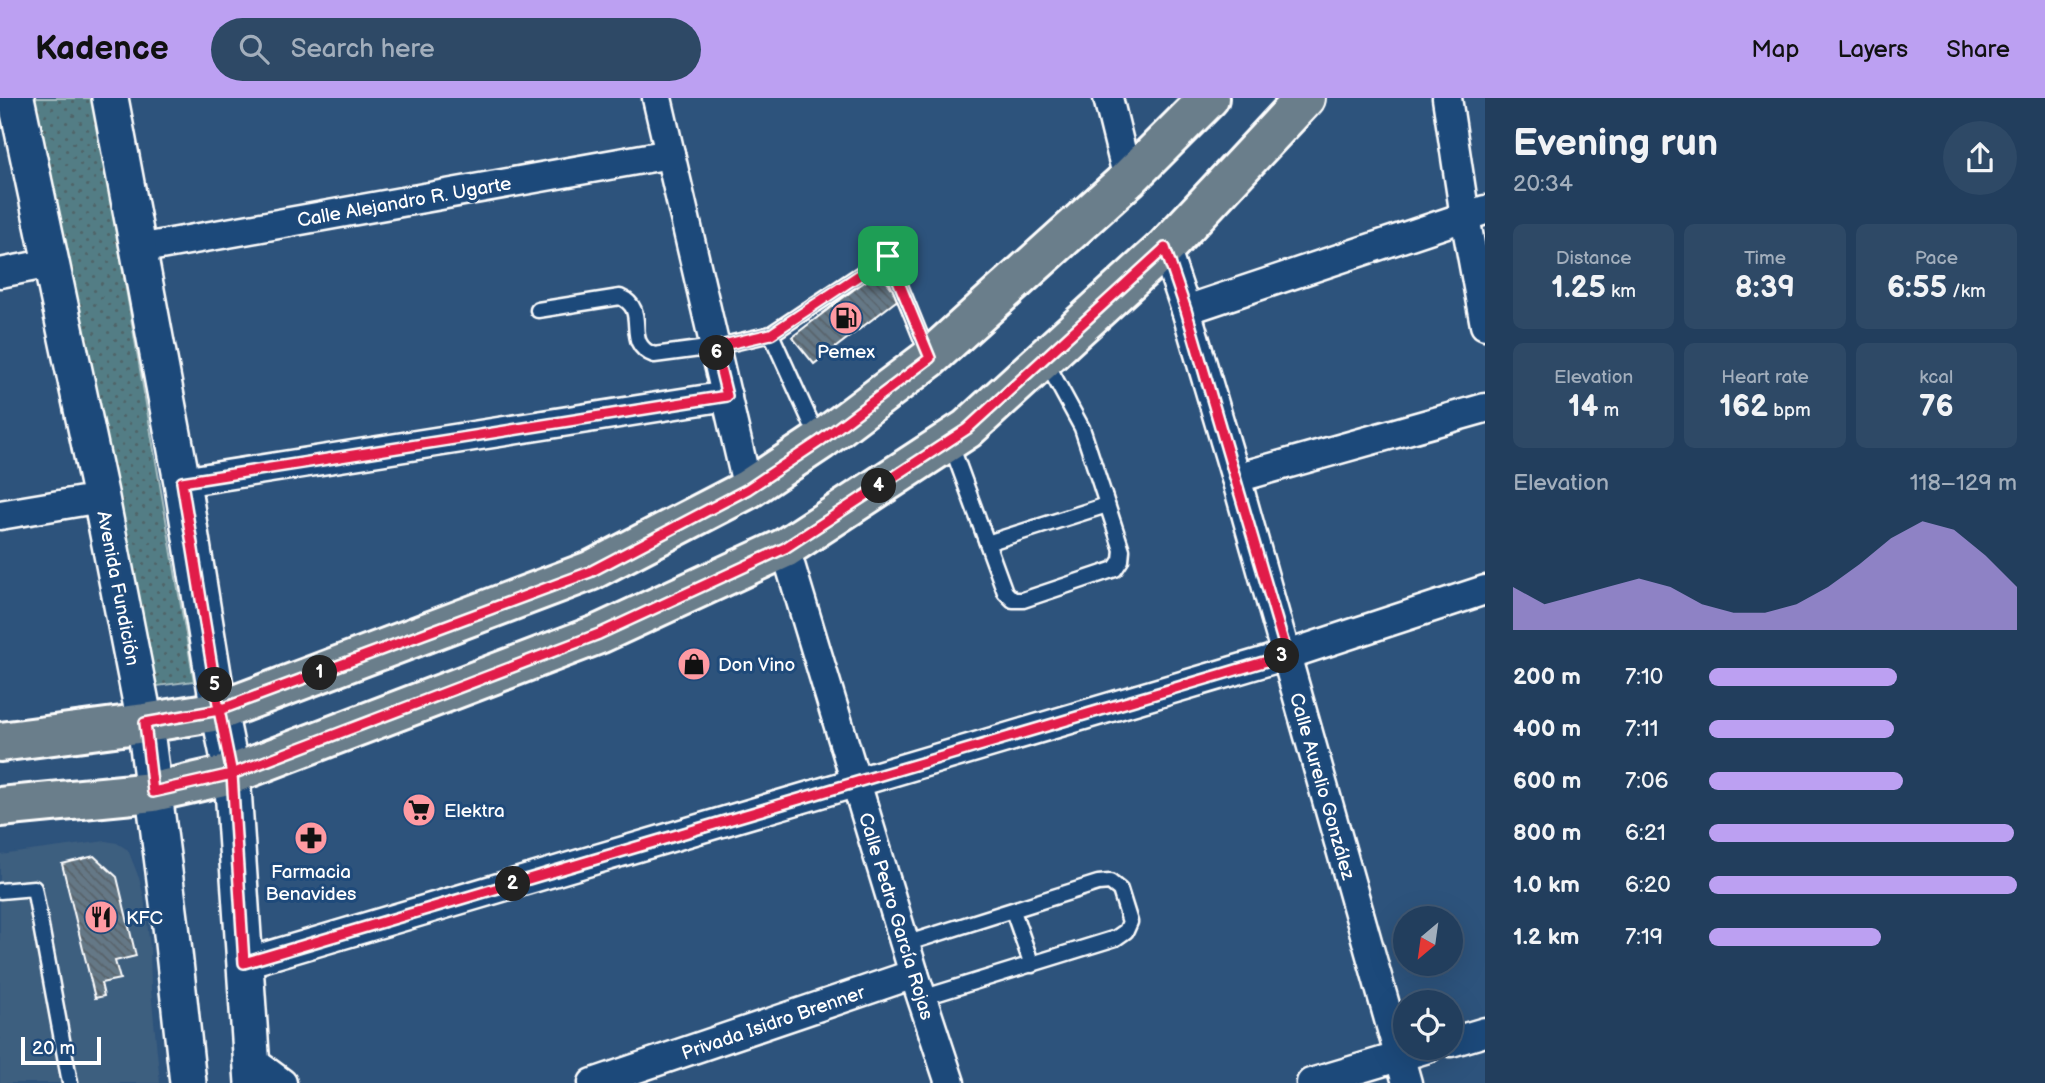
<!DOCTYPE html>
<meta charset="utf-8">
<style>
:root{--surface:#223e5d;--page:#2e4966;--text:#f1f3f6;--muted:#a2aebc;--line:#3f5772;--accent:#bca0f2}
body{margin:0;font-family:"Balsamiq Sans",sans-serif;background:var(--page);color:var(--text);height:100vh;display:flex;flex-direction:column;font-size:26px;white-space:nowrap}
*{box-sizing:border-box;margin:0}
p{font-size:23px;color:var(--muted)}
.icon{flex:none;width:38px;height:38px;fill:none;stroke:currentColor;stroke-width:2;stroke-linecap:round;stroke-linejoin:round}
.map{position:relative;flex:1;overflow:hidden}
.side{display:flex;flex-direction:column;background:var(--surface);width:560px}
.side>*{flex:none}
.needle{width:46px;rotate:209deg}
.fabs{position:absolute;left:1393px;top:808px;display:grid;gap:14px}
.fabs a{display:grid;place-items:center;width:70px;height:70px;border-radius:50%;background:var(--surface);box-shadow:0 7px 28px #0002,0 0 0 2px var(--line);font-size:35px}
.scale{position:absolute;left:21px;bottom:18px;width:80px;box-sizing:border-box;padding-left:7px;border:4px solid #fff;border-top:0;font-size:19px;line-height:24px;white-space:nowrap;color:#fff;-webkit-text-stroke:5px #1f4a7a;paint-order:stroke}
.pin{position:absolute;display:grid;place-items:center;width:60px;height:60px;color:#fff;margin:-30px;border-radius:14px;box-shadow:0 4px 10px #0006}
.km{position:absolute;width:35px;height:35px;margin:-18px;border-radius:50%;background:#222;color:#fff;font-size:19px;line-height:35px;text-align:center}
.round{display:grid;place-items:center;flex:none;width:74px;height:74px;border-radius:37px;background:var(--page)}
.headline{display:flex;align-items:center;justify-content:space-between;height:119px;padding:0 28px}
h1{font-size:38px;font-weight:700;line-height:52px}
.stats{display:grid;grid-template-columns:repeat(3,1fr);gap:10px;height:119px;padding:7px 28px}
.stats div{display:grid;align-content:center;border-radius:10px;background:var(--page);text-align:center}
.stats b{font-size:30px;font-weight:700}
.stats small{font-size:19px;font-weight:400}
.stats p{font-size:19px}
.chart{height:196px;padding:14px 28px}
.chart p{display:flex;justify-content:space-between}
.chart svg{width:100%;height:126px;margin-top:7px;fill:var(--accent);opacity:.7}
ul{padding:0 28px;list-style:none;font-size:23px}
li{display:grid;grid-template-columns:112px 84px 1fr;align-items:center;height:52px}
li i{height:18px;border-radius:9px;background:var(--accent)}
header{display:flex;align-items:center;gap:42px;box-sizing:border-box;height:98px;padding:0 35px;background:var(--accent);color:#111}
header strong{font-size:33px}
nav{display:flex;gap:38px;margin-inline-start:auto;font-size:24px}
.search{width:490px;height:63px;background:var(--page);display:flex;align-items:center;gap:18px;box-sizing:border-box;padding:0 24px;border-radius:38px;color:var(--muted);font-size:26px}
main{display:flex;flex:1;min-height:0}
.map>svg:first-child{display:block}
.built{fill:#3e5e7f}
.grass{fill:url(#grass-dots);stroke:#a9bec2;stroke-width:2}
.building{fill:url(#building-back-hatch);stroke:#fff;stroke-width:2}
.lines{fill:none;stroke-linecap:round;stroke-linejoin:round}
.service-casing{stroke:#fff;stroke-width:19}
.minor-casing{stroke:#fff;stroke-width:33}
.tertiary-casing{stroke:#fff;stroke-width:40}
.primary-casing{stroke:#fff;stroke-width:44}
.service{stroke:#1f4a7a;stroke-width:14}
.minor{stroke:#1f4a7a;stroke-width:28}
.tertiary{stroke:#1f4a7a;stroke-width:35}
.primary{stroke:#6b7e8b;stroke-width:38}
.route-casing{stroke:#fff;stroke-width:14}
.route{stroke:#e11d48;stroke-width:9}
.labels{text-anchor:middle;stroke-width:6;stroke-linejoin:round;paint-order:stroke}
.street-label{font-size:19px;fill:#fff;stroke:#1f4a7a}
.poi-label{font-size:19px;fill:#fff;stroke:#1f4a7a;text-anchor:start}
</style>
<header>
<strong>Kadence</strong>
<div class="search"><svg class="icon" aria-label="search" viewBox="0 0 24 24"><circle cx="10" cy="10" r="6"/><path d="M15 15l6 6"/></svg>Search here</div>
<nav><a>Map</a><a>Layers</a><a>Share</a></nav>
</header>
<main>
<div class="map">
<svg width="1485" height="985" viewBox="0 0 1485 985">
<defs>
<pattern id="grass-dots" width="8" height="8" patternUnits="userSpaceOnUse" patternTransform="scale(1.75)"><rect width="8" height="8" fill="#537d85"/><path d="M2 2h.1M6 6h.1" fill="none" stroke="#506468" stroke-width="1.8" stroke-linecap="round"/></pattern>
<pattern id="building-back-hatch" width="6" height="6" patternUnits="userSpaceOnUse" patternTransform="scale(1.75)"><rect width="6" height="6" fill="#657886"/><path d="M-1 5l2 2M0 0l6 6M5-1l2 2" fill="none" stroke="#586269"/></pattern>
</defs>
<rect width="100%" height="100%" fill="#2d537c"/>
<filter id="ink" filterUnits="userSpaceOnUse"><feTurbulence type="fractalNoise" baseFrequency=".0143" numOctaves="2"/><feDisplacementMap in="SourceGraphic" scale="14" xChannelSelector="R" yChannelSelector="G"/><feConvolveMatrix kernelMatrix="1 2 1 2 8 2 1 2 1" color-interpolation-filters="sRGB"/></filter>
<g filter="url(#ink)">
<path class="built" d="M 106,743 L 117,745 L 128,752 L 139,780 L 144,799 L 150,849 L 151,892 L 160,985 L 0,985 L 0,757 Z"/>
<path class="grass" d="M 31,0 L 93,0 L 194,583 L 143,590 Z"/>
<g class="building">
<path d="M 878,173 L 900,200 L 814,266 L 792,239 Z"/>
<path d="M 94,758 L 117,779 L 136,858 L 115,863 L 120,881 L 101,885 L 104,898 L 95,900 L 62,766 Z"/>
</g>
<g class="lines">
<defs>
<g id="service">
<path d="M 538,212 L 620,199 C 651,212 621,245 654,257 L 715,249 L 771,236"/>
<path d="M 818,340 L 771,236 L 888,158 L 929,259"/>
<path d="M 950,344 L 1005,494 L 1013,502 L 1023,502 L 1115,471 L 1121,462 L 1122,452 L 1082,330 L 1045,262"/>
<path d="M 987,445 L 1107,407"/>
<path d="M 0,793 L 34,790 L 70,985"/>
<path d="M 1013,813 L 1032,867"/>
<path d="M 905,846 L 1098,785 L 1110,784 L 1120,792 L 1130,824 L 1126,833 L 1116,840 L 922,900"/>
</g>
<g id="minor">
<path d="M 657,0 L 748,391"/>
<path d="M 1108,0 L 1128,81"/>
<path d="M 1447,0 L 1465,119 L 1485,227"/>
<path d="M 1165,150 L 1186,212 L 1236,380 L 1407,985"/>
<path d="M 138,151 L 670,56"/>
<path d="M 0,175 L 51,165"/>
<path d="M 1186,212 L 1485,112"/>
<path d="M 1236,380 L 1485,310"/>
<path d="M 182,384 L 727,298"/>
<path d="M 0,417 L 101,400"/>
<path d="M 785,450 L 914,876 L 950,985"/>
<path d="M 245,865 L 1287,557 L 1485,492"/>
<path d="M 1451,944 L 1485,934"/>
<path d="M 251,962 L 282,985"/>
<path d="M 593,985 L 914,876"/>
<path d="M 1311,985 L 1428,950"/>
</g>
<g id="tertiary">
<path d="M 16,0 L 101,400 L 145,625 L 172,836 L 188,985"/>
<path d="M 110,0 L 182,384 L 219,613 L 232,676 L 253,985"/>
</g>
<g id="primary">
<path d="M 0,644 L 145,625 L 219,613 L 590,473 L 748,391 L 820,343 L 930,260 L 1128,81 L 1209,0"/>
<path d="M 0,709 L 153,694 L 232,676 L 599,536 L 785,450 L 967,331 L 1165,150 L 1305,0"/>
</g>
</defs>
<use href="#service" class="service-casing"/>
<use href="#minor" class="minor-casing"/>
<use href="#tertiary" class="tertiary-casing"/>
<use href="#primary" class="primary-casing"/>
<use href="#service" class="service"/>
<use href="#minor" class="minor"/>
<use href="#tertiary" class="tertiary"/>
<use href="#primary" class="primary"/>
</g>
</g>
<g class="lines" filter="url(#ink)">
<defs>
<path id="route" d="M 888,158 L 930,260 L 820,343 L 748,391 L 590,474 L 219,612 L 145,625 L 153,694 L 232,676 L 244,865 L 1287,557 L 1186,212 L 1165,150 L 967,331 L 785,450 L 599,536 L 232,676 L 219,612 L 182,384 L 727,298 L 715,249 L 771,236 L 888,158"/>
</defs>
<use href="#route" class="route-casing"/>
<use href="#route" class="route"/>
</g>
<defs>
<symbol id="fuel-disc" viewBox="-11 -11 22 22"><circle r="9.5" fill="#ff9aa2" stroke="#1f4a7a"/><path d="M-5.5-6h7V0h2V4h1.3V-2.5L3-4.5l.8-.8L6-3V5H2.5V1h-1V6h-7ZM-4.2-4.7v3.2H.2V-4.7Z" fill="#111"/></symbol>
<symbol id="shop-disc" viewBox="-11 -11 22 22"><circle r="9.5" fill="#ff9aa2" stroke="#1f4a7a"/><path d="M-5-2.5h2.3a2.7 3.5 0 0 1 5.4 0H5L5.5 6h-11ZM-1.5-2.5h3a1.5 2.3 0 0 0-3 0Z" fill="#111"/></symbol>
<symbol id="supermarket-disc" viewBox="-11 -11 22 22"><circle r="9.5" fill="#ff9aa2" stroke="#1f4a7a"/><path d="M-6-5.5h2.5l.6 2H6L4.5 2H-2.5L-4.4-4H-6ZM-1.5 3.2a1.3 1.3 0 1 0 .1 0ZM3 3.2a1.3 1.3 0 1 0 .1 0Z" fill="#111"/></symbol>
<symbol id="pharmacy-disc" viewBox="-11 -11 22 22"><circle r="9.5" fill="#ff9aa2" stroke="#1f4a7a"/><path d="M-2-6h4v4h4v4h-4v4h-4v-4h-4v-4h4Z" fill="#111"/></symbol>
<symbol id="restaurant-disc" viewBox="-11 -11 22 22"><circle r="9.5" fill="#ff9aa2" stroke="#1f4a7a"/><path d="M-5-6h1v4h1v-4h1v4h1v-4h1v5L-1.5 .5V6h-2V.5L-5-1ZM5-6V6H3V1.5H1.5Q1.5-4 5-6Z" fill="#111"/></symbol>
</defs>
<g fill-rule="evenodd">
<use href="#fuel-disc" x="827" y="201" width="38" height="38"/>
<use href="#shop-disc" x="675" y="547" width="38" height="38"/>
<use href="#supermarket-disc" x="400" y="693" width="38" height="38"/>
<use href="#pharmacy-disc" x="292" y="721" width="38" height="38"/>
<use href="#restaurant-disc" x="82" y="800" width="38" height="38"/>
</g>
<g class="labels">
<g class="street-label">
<text transform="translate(404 103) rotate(-10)" y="7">Calle Alejandro R. Ugarte</text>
<text transform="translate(119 490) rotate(79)" y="7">Avenida Fundición</text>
<text transform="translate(1323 688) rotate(74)" y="7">Calle Aurelio González</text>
<text transform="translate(897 818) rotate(73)" y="7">Calle Pedro García Rojas</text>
<text transform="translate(773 924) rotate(-19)" y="7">Privada Isidro Brenner</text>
</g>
<g class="poi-label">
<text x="846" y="260" text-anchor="middle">Pemex</text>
<text x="718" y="573">Don Vino</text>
<text x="444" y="719">Elektra</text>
<text x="311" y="780" text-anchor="middle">Farmacia<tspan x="311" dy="22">Benavides</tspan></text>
<text x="126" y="826">KFC</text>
</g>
</g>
</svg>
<div class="fabs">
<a><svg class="needle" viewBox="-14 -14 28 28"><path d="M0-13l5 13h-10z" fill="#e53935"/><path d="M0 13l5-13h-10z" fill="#a2aebc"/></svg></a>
<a><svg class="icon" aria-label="locate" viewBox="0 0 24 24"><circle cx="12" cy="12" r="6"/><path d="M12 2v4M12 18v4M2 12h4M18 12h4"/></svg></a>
</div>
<div class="scale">20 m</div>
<div class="pin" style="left:888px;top:158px;background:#1e9e55"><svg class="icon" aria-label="arrive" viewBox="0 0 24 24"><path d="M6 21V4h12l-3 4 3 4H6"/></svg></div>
<b class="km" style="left:320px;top:575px">1</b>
<b class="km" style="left:513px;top:786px">2</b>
<b class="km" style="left:1282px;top:558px">3</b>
<b class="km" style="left:879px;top:388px">4</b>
<b class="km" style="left:215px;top:587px">5</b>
<b class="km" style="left:717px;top:255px">6</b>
</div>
<section class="side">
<div class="headline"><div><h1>Evening run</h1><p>20:34</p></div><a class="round"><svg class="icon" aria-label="share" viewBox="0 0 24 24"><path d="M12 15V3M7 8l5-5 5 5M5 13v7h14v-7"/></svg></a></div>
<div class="stats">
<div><p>Distance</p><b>1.25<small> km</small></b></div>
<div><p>Time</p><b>8:39</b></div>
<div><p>Pace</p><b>6:55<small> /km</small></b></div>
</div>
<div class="stats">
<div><p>Elevation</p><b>14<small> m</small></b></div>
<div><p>Heart rate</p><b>162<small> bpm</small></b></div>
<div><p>kcal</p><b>76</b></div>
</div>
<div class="chart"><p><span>Elevation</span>118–129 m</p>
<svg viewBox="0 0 160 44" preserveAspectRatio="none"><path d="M0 44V29L10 35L20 32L30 29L40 26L50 29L60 35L70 38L80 38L90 35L100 29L110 21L120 12L130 6L140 9L150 18L160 29V44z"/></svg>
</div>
<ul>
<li><b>200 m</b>7:10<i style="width:61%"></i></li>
<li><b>400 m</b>7:11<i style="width:60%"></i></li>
<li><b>600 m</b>7:06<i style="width:63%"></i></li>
<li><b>800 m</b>6:21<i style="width:99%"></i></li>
<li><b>1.0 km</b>6:20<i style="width:100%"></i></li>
<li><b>1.2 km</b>7:19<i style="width:56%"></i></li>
</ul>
</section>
</main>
